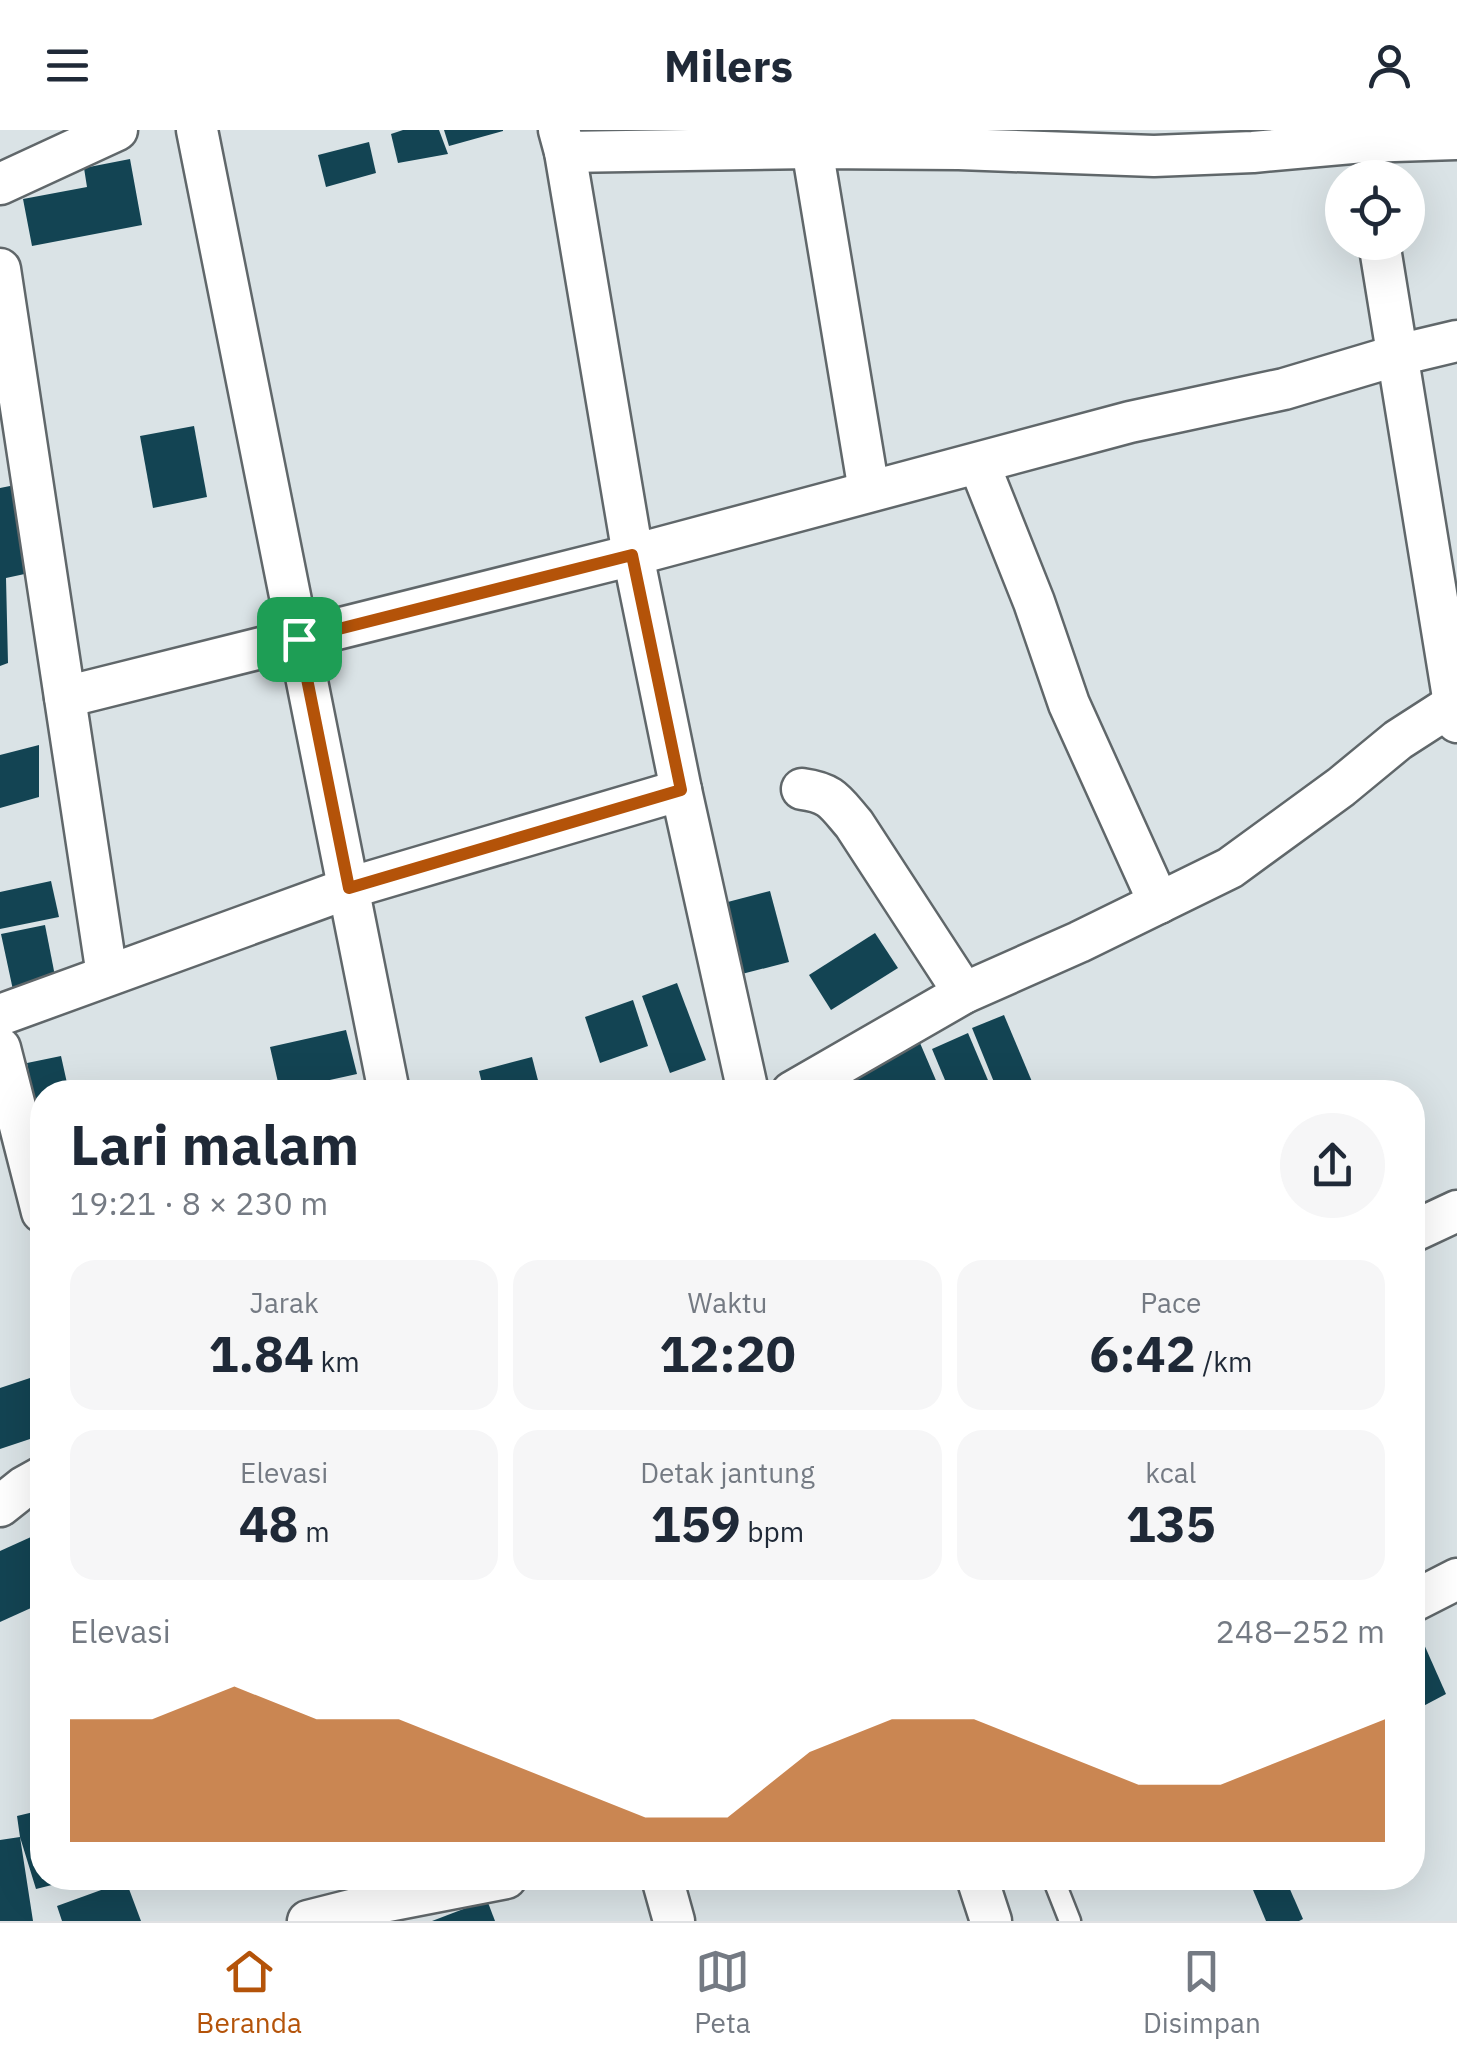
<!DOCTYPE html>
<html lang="id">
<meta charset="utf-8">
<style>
:root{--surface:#fff;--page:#f6f6f7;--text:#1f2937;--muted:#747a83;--line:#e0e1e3;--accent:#b45309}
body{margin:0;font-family:"IBM Plex Sans",sans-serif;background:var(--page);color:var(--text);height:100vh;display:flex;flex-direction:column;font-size:38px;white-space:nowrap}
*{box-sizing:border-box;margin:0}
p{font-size:32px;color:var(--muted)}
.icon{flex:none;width:55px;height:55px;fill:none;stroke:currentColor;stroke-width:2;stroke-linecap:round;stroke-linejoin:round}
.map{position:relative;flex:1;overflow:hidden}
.sheet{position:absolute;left:30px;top:950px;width:1395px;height:810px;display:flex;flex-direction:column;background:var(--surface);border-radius:40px;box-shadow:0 10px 40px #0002}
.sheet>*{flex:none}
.fabs{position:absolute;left:1325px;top:30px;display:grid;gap:20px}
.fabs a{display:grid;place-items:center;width:100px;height:100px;border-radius:50%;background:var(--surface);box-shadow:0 10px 40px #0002;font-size:50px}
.pin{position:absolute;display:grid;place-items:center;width:85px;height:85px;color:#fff;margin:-42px;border-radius:20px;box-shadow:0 5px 15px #0006}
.round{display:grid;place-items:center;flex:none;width:105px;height:105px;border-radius:52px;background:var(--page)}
.overview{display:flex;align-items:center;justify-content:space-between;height:170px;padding:0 40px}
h1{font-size:55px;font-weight:700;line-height:75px}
.stats{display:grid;grid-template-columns:repeat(3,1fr);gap:15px;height:170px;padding:10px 40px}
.stats div{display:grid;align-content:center;border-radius:25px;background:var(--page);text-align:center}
.stats b{font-size:50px;font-weight:700}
.stats small{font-size:28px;font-weight:400}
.stats p{font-size:28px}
.chart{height:280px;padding:20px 40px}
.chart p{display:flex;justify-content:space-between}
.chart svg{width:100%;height:180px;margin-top:10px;fill:var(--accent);opacity:.7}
header{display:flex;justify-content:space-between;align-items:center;height:130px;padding:0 40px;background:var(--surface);font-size:45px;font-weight:700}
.tab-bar{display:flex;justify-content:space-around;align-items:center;height:140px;border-top:2px solid var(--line);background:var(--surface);font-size:28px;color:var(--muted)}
.tab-bar a{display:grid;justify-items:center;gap:5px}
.tab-bar .active{color:var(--accent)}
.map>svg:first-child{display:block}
.building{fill:#134453}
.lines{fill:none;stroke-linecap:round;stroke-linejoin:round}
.service-casing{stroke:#60676a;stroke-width:25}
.minor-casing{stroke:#60676a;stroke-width:45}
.service{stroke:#fff;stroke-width:20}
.minor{stroke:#fff;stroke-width:40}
.route-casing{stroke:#fff;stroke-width:20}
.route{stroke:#b45309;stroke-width:12}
</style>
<header><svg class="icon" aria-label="menu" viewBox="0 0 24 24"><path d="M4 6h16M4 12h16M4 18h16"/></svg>Milers<svg class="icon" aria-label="person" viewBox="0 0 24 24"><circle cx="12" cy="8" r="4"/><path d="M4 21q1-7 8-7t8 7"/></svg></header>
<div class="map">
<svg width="1457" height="1791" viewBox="0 0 1457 1791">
<rect width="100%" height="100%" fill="#dae3e6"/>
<g class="building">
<path d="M 403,0 L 439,0 L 448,24 L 398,33 L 391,4 Z"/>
<path d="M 444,0 L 503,0 L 503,1 L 449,16 Z"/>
<path d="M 369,12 L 376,43 L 326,57 L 318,25 Z"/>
<path d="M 130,29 L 142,95 L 32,116 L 23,69 L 87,57 L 84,38 Z"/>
<path d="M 194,296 L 207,367 L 153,378 L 140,306 Z"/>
<path d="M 15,355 L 34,442 L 6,448 L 8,533 L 0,536 L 0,358 Z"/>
<path d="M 39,615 L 39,667 L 0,678 L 0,625 Z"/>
<path d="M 51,751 L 59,787 L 0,799 L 0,762 Z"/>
<path d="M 770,761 L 789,832 L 738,845 L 720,774 Z"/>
<path d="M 45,795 L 56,851 L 13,860 L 1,804 Z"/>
<path d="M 875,803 L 898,838 L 831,880 L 809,845 Z"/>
<path d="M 677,853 L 706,930 L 670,943 L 642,866 Z"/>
<path d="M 633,870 L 648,916 L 600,933 L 585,887 Z"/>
<path d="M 1004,885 L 1033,954 L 1013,962 L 998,962 L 972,898 Z"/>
<path d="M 346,900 L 357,944 L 280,961 L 270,917 Z"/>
<path d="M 968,903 L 993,962 L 950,962 L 932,919 Z"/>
<path d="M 920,913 L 941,962 L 898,962 L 894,951 L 866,962 L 839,962 L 833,950 Z"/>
<path d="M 61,926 L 69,962 L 42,962 L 42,992 L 39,993 L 27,933 Z"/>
<path d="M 532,927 L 541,962 L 484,962 L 479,941 Z"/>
<path d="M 42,1244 L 42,1305 L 0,1319 L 0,1258 Z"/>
<path d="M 42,1402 L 42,1473 L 0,1492 L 0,1421 Z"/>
<path d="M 1423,1512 L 1446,1564 L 1412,1582 L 1412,1515 Z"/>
<path d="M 42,1680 L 42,1748 L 76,1749 L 36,1759 L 20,1707 L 33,1791 L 0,1791 L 0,1710 L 20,1707 L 17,1686 Z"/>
<path d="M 1248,1748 L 1285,1748 L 1303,1789 L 1299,1791 L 1266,1791 Z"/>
<path d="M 126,1751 L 141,1791 L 62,1791 L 57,1776 Z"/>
<path d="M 487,1770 L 495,1791 L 432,1791 Z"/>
</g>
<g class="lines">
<defs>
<path id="service" d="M 1053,1748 L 1070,1791"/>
<g id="minor">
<path d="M 197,0 L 389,962"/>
<path d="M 559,0 L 565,22 L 633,425 L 681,660 L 748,962"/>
<path d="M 812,18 L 869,361"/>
<path d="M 565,22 L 812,18 L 959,19 L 1154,26 L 1253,22 L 1363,12 L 1457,9"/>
<path d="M 0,54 L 117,0"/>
<path d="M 1379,112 L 1457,592"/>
<path d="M 0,139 L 107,845"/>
<path d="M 979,334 L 1034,472 L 1069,574 L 1159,773"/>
<path d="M 65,567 L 633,425 L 1130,292 L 1284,259 L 1398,225 L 1457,211"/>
<path d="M 802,659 C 832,663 835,672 854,694 L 964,863"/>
<path d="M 0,885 L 349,758 L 681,660"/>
<path d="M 0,918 L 42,1082"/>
<path d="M 792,962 L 964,863 L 1079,812 L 1230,738 L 1341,657 L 1398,610 L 1457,572"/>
<path d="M 1412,1102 L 1457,1081"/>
<path d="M 0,1376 L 24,1357 L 42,1347"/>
<path d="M 1412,1472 L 1457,1449"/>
<path d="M 662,1748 L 674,1791"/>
<path d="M 977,1748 L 991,1791"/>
<path d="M 308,1791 L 383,1772 L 506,1748"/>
</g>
</defs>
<use href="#service" class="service-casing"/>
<use href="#minor" class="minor-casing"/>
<use href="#service" class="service"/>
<use href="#minor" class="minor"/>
</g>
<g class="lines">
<defs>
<path id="route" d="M 632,425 L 681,660 L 349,758 L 299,509 Z"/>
</defs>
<use href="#route" class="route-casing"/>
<use href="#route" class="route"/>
</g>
</svg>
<div class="fabs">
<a><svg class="icon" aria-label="locate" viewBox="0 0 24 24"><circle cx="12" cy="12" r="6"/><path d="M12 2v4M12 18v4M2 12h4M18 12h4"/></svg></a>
</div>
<div class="pin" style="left:299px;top:509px;background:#1e9e55"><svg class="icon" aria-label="arrive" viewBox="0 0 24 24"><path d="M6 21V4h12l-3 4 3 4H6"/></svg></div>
<section class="sheet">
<div class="overview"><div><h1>Lari malam</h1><p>19:21 · 8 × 230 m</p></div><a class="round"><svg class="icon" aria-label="share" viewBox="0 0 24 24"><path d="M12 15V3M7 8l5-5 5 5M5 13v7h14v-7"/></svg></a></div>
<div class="stats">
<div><p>Jarak</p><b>1.84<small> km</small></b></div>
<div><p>Waktu</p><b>12:20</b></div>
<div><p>Pace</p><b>6:42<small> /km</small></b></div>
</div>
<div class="stats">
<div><p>Elevasi</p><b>48<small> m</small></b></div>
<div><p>Detak jantung</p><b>159<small> bpm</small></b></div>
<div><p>kcal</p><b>135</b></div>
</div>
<div class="chart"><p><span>Elevasi</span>248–252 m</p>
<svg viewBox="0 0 160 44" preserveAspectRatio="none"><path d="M0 44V14L10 14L20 6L30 14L40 14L50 22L60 30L70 38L80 38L90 22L100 14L110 14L120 22L130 30L140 30L150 22L160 14V44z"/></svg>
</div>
</section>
</div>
<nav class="tab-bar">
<a class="active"><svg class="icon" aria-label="home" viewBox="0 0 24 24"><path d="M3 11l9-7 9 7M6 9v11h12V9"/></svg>Beranda</a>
<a><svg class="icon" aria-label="map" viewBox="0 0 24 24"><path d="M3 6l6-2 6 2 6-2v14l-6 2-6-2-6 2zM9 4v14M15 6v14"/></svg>Peta</a>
<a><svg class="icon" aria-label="saved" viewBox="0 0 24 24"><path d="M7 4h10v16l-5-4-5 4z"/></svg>Disimpan</a>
</nav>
